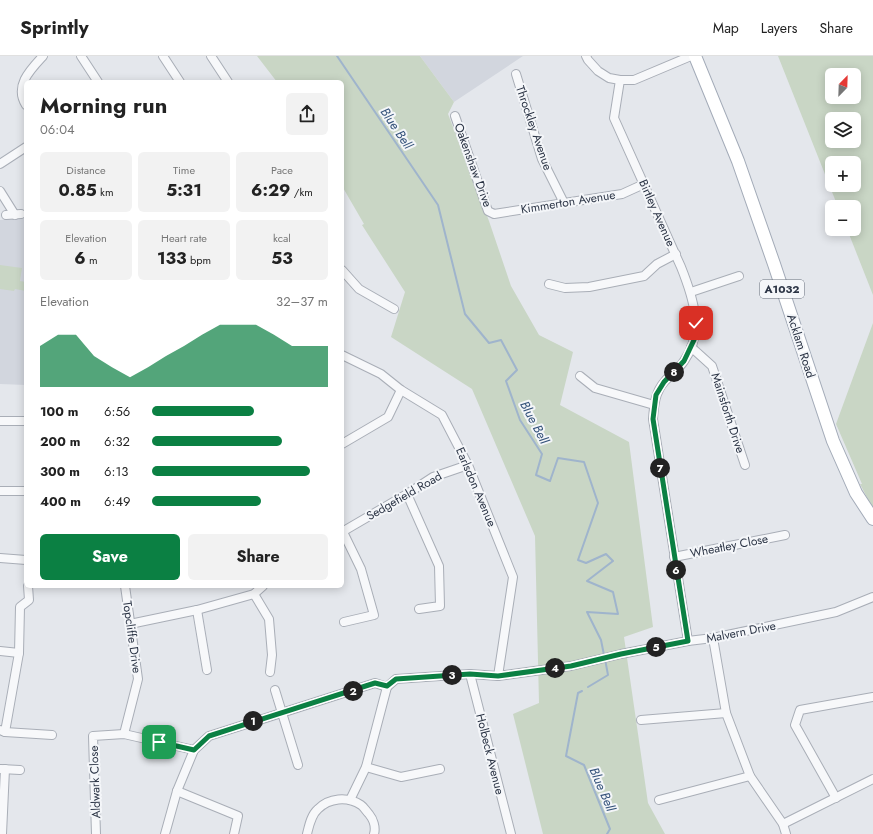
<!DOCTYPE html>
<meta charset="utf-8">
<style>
:root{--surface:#fff;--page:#f2f2f2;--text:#222;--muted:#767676;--line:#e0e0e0;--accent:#0b8043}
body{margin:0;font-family:Jost,sans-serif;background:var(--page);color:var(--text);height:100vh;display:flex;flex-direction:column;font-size:15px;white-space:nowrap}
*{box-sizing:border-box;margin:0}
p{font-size:13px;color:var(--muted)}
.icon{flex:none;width:22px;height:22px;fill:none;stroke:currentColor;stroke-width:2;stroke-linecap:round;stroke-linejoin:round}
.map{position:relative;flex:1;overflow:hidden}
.details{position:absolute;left:24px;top:24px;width:320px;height:508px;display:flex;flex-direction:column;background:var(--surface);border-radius:6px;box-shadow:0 2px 10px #0003}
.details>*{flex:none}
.needle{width:26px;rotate:23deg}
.controls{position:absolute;left:825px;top:12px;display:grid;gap:8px}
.controls a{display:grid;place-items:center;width:36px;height:36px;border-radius:6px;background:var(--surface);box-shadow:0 2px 10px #0003;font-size:20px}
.pin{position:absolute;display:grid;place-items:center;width:34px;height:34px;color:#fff;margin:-17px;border-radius:8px;box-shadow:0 2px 6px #0006}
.km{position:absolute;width:20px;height:20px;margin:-10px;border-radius:50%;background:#222;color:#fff;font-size:11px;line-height:20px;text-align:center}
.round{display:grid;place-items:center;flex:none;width:42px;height:42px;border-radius:6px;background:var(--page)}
.overview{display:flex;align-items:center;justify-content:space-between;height:68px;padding:0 16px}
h1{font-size:22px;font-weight:700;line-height:30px}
.stats{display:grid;grid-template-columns:repeat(3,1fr);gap:6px;height:68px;padding:4px 16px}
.stats div{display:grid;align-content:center;border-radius:6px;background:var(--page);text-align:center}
.stats b{font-size:17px;font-weight:700}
.stats small{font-size:11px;font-weight:400}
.stats p{font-size:11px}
.chart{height:112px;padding:8px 16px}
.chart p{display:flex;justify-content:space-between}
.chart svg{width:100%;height:72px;margin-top:4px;fill:var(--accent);opacity:.7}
.action{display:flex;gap:8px;margin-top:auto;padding:8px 16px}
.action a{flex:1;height:46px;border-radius:6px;background:var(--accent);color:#fff;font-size:16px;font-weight:700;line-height:46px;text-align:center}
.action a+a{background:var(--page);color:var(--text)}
ul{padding:0 16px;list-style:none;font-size:13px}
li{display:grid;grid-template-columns:64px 48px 1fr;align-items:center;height:30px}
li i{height:10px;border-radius:5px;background:var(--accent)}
header{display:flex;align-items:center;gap:24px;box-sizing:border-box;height:56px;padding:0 20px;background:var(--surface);border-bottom:1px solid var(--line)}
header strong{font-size:19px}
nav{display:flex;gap:22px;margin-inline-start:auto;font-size:14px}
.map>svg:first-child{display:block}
.built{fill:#d2d6de}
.green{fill:#c9d6c5;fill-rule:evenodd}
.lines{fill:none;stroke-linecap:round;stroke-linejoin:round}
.stream{stroke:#9fb4cc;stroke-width:2}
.minor-casing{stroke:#a9aeb7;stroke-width:10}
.primary-casing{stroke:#a3abb8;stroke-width:14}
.minor{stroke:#f7f8fa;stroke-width:8}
.primary{stroke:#fff;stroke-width:12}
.route-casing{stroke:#fff;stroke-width:8}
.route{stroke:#0b8043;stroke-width:5}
.labels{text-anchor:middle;stroke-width:4;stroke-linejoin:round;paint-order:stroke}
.shield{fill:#f4f6f9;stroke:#676e7b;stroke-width:1}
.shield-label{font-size:11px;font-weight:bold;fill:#2b3445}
.street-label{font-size:12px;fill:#2b3445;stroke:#f4f6f9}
.water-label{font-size:13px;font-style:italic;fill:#34527a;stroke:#f4f6f9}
</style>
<header>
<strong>Sprintly</strong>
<nav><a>Map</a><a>Layers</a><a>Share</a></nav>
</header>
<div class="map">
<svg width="873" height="778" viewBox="0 0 873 778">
<rect width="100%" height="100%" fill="#e4e7ec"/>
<g class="built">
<path d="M 420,0 L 523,0 L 454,46 Z"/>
<path d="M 26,162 L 26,329 L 0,328 L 0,164 Z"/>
</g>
<g class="green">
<path d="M 257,0 L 420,0 L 454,46 L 448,58 L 489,165 L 511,230 L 539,279 L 573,296 L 560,349 L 629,386 L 653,571 L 624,581 L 648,747 L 665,778 L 543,778 L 513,658 L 539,647 L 535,480 L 472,333 L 391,281 L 405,236 L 362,169 L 364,168 L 342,130 L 342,26 L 277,26 Z"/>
<path d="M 778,0 L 873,0 L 873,239 L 847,173 L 854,173 L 854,151 L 838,151 ZM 832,19 L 854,19 L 854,41 L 832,41 ZM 832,63 L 854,63 L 854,85 L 832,85 ZM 832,107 L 854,107 L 854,129 L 832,129 Z"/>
<path d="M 0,209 L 22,212 L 20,225 L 26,226 L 26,235 L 15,233 L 14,235 L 0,233 Z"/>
<path d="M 873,267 L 873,453 L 860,428 L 862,428 L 836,368 Z"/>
</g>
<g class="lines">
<g class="stream">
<path d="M 337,0 L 438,149 L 465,258 L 489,287 L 501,284 L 517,314 L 506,325 L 520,364 L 542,398 L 536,419 L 550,425 L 558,402 L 584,406 L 598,447 L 578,504 L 586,507 L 606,498 L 613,505 L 587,525 L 613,536 L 618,558 L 587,556 L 601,584 L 604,599"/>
<path d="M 588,631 L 608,619 L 605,603"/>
<path d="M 582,635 L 578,637 L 566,700 L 584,709 L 610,773 L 607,778"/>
</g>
<defs>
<g id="minor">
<path d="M 81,0 L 98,26"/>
<path d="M 163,0 L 180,26"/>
<path d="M 211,0 L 228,26"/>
<path d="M 586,0 L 588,4 L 598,15 L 609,22 L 620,24 L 634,24 L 691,0"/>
<path d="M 516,18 L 542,103 L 564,147"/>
<path d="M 620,24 L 614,62 L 681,211 C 693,241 705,276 684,305 C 679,313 671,318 665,325 C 655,336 654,349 653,363 L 688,585"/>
<path d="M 26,49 C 14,30 30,14 43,0"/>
<path d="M 455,60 L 488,155 L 494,158 L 622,138 L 644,128"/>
<path d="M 0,108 L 26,91"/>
<path d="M 0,135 L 15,159"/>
<path d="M 6,159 L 21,158"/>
<path d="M 342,214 L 359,233 L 394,253"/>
<path d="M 549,228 L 565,232 L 589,231 L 644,220 L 657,208 L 676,198"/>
<path d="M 691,236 L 739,220"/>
<path d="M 691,291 L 712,310 L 745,409"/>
<path d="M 342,299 L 381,318 L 401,334 L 442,359 L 468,409 L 513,521 L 498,620"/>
<path d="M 580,320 L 595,332 L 654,349"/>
<path d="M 0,365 L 26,365"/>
<path d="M 342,388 L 388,361 L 401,334"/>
<path d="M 0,435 L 26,435"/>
<path d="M 407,438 L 439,510 L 440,550 L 419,553"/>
<path d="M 342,476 L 407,438 L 433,421 L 468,409"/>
<path d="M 343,476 L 361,513 L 374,559 L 344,566"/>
<path d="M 674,501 L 785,479"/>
<path d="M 0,502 L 26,504"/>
<path d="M 254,538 L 269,563 L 272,599 L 270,616"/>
<path d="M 197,554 L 207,614"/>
<path d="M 130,568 L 197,554 L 254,538 L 263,530"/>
<path d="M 713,582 L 726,657 L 750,720 L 783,768 L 786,778"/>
<path d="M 0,595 L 19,597"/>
<path d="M 470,618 L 511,778"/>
<path d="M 387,631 L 396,623 L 470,618 L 498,620 L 571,610 L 621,598 L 688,585 L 713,582 L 836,556 L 873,541"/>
<path d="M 275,634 L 298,709"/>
<path d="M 641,664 L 726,657"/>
<path d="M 0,674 L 5,676 L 52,679"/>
<path d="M 5,676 L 19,597 L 20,551 L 29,544 L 28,530"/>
<path d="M 124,678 L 138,623 L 125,530"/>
<path d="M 366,711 L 401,721 L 440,713"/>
<path d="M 1,713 L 20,714"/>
<path d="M 177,735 L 238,760 L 234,778"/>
<path d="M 836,742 L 795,669 L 800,654 L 873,641"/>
<path d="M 350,744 L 366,711 L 387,631"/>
<path d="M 659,744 L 750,720"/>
<path d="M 783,768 L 873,723"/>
<path d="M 2,778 L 5,713"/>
<path d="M 96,778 L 93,680 L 124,678 L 194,694"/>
<path d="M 165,778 L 177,735 L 194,694 L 209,680 L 375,627 L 387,631"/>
<path d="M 307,778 C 309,770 311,759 318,753 C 329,742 347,740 361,749 C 364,751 366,755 369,758 C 373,763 376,771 374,778"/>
</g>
<path id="primary" d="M 695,0 L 738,105 L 774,208 L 833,385 L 856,437 L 873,463"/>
</defs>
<use href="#minor" class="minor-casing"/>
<use href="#primary" class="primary-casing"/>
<use href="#minor" class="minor"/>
<use href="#primary" class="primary"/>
</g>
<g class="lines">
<defs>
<path id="route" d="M 159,686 L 194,694 L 209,680 L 375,627 L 387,630 L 396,623 L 470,618 L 498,620 L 571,610 L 621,598 L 688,585 L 653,363 L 656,339 L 664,326 L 684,305 L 694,284 L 696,267"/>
</defs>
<use href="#route" class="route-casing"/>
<use href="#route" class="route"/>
</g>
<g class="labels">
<rect class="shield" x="760" y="224" width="44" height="18" rx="3"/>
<g class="shield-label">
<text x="782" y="237">A1032</text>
</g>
<g class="street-label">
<text transform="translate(534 72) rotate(71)" y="4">Throckley Avenue</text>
<text transform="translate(473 109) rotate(70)" y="4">Oakenshaw Drive</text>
<text transform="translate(568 146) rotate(-9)" y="4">Kimmerton Avenue</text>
<text transform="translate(657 157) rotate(66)" y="4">Birtley Avenue</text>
<text transform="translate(801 290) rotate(72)" y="4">Acklam Road</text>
<text transform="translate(728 357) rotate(72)" y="4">Mainsforth Drive</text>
<text transform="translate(476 431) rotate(67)" y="4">Earlsdon Avenue</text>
<text transform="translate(404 440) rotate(-30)" y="4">Sedgefield Road</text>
<text transform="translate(729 490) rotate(-11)" y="4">Wheatley Close</text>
<text transform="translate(741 576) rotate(-11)" y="4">Malvern Drive</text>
<text transform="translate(132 581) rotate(82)" y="4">Topcliffe Drive</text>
<text transform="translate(490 698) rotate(76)" y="4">Holbeck Avenue</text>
<text transform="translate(95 726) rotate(-92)" y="4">Aldwark Close</text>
</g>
<g class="water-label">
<text transform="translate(397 72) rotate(56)" y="5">Blue Bell</text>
<text transform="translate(535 366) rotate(62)" y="5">Blue Bell</text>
<text transform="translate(603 733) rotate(67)" y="5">Blue Bell</text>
</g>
</g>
</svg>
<div class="controls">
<a><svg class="needle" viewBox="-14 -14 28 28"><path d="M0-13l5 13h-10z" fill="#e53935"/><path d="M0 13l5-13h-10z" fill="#767676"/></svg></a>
<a><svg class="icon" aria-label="layers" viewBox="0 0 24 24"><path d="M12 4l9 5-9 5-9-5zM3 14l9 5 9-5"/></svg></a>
<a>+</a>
<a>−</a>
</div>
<div class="pin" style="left:159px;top:686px;background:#1e9e55"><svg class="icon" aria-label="arrive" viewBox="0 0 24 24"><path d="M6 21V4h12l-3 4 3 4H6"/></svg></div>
<div class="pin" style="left:696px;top:267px;background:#d93025"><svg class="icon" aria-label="check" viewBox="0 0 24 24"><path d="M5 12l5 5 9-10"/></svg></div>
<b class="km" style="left:253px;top:665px">1</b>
<b class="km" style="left:353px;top:635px">2</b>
<b class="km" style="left:452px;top:619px">3</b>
<b class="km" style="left:555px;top:612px">4</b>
<b class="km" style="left:656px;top:591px">5</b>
<b class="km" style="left:676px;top:514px">6</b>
<b class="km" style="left:660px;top:412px">7</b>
<b class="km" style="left:674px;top:316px">8</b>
<section class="details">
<div class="overview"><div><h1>Morning run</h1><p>06:04</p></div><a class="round"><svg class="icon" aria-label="share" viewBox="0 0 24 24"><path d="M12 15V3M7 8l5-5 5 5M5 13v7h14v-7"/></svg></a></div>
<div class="stats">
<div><p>Distance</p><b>0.85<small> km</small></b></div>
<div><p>Time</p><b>5:31</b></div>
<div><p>Pace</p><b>6:29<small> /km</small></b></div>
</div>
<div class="stats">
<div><p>Elevation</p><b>6<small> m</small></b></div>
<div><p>Heart rate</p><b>133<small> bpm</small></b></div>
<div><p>kcal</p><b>53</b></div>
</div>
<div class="chart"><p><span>Elevation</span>32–37 m</p>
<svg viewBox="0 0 160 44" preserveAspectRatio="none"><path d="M0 44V19L10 12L20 12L30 25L40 32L50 38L60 32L70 25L80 19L90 12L100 6L110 6L120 6L130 12L140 19L150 19L160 19V44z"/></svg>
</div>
<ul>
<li><b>100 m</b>6:56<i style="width:58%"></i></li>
<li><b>200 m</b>6:32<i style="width:74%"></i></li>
<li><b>300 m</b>6:13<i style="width:90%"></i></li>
<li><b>400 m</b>6:49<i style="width:62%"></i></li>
</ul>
<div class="action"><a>Save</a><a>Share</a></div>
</section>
</div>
